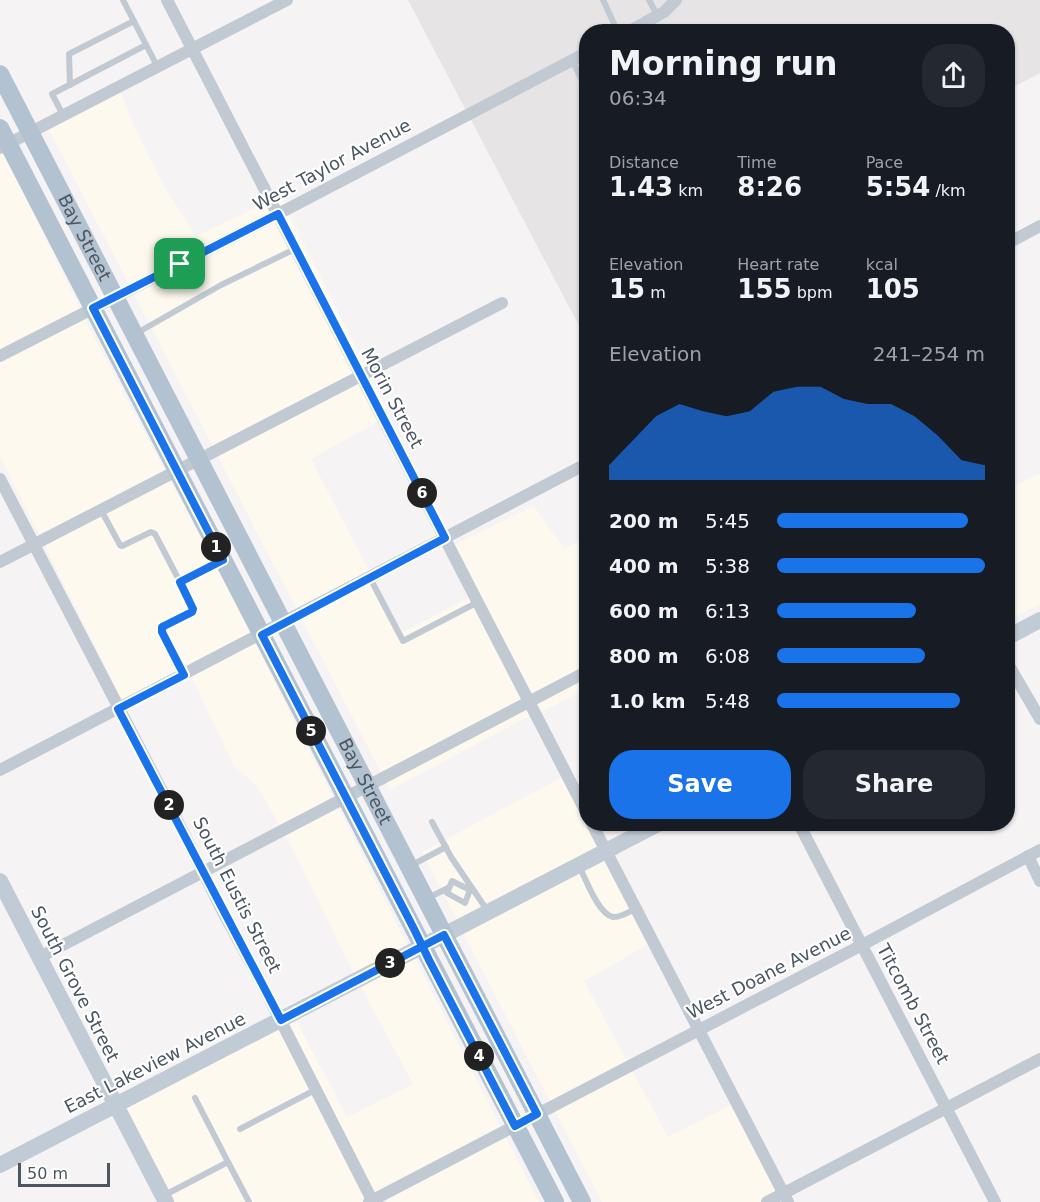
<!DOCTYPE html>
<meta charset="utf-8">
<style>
:root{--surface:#171b24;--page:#242831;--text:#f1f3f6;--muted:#9ea1a6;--accent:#1a73e8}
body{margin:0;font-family:"DejaVu Sans",sans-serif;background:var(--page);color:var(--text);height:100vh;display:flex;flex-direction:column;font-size:22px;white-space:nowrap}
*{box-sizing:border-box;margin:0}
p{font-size:20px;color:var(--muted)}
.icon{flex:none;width:33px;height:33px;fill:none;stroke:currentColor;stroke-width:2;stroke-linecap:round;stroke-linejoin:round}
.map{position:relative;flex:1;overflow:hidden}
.side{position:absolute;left:579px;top:24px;width:436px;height:807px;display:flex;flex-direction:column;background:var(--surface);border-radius:24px;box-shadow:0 2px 4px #0004}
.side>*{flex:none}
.scale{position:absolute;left:18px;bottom:15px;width:92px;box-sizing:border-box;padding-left:6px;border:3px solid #4a5661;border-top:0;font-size:16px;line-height:21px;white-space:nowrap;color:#4a5661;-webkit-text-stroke:4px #fff;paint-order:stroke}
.pin{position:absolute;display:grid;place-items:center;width:51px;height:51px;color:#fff;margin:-26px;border-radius:12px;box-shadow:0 3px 9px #0006}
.km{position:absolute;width:30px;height:30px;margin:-15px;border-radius:50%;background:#222;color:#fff;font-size:16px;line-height:30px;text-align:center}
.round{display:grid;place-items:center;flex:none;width:63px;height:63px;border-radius:24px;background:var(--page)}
.overview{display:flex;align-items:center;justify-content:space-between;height:102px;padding:0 30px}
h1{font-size:33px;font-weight:700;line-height:45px}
.metrics{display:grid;grid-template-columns:repeat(3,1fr);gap:9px;height:102px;padding:6px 30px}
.metrics div{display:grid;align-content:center}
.metrics b{font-size:26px;font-weight:700}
.metrics small{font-size:16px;font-weight:400}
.metrics p{font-size:16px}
.chart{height:168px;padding:12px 30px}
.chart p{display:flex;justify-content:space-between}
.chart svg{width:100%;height:108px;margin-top:6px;fill:var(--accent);opacity:.7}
.cta{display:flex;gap:12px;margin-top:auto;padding:12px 30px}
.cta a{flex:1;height:69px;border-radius:24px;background:var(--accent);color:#fff;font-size:24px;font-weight:700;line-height:69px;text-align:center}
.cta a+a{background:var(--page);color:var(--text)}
ul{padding:0 30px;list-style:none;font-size:20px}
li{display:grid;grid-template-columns:96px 72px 1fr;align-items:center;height:45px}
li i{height:15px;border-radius:8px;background:var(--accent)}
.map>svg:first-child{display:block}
.commercial{fill:#fdf9ef}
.education{fill:#e6e4e5}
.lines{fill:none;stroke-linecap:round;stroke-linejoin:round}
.lane{stroke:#c1cad2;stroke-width:6}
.street{stroke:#c1cad2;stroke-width:12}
.secondary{stroke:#c1cbd6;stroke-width:16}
.primary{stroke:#b3c2d1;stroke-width:18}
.route-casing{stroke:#fff;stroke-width:12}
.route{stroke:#1a73e8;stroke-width:8}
.labels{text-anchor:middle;stroke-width:4.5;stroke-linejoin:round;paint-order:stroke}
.street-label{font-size:18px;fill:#4a5661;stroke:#fff}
</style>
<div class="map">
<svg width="1040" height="1202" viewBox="0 0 1040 1202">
<rect width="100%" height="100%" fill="#f5f3f3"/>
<g class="commercial">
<path d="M 119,87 L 134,126 L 164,186 L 196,236 L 280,196 L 390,415 L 311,459 L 401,633 L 472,596 L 450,547 L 534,506 L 564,549 L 586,537 L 586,689 L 534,716 L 533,714 L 390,790 L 44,120 Z"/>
<path d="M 0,145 L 91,331 L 235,603 L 408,946 L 354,974 L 288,840 L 257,786 L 234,766 L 192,678 L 126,708 L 0,457 Z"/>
<path d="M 1040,473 L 1040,604 L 1008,620 L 1008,489 Z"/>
<path d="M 570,773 L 586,805 L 586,824 L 607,843 L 457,920 L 422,852 Z"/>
<path d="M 613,855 L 658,939 L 584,981 L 668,1137 L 741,1100 L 793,1202 L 602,1202 L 463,933 Z"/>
<path d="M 415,958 L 539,1202 L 387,1202 L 382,1193 L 366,1202 L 173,1202 L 125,1109 L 296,1020 L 347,1117 L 413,1084 L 361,987 Z"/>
</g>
<path class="education" d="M 408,0 L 1040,0 L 1040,73 L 1008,90 L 1008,32 L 586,32 L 586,339 Z"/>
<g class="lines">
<g class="lane">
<path d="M 123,0 L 157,66"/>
<path d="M 603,0 L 618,32"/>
<path d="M 649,0 L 657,15"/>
<path d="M 572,60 L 586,89"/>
<path d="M 70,85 L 69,54 L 134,21"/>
<path d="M 63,115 L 52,94 L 146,45"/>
<path d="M 137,333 L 221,285 L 295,249"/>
<path d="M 101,510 L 120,545 L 122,546 L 151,532 L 155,534 L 180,582"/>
<path d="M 370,578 L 403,641 L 478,602"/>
<path d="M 183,674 L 162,632 L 162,627 L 192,612 L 193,609 L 180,582 L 223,560"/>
<path d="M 432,822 L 451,857 L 487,910"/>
<path d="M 412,865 L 446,847"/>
<path d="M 579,866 C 586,879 598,914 613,917 C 620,918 629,912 635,909"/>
<path d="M 452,881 L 470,890 L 465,903 L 447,893 Z"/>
<path d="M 428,898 L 448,888"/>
<path d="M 195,1098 L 228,1162"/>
<path d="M 240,1129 L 315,1090"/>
<path d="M 163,1196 L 228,1162 L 249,1202"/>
</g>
<g class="street">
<path d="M 167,0 L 586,812"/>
<path d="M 628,32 L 664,12 L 676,0"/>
<path d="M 0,148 L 287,0"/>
<path d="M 1008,243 L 1040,226"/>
<path d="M 0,356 L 278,214 L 586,53"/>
<path d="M 0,479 L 175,816 L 224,914 L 258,976 L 373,1202"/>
<path d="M 0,562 L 502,303"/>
<path d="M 1008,664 L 1040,719"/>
<path d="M 0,770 L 586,464"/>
<path d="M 592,824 L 788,1202"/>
<path d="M 799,824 L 995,1202"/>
<path d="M 1028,856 L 1040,881"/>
<path d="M 40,957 L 586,672"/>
<path d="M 369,1202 L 862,945 L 1040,850"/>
<path d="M 767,1202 L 1040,1059"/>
</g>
<g class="secondary">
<path d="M 1008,637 L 1040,620"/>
<path d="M 0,881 L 166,1202"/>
<path d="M 0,1165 L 658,824"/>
</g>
<g class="primary">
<path id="s1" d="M 0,74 L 582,1202"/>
<path d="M 0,128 L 555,1202"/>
</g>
</g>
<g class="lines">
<defs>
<path id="route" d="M 180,264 L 93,308 L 223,560 L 180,582 L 193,609 L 192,612 L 162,627 L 162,632 L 184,675 L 118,709 L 281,1020 C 335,992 390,963 444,935 L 537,1114 L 515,1126 L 429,960 L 414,929 L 262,635 L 445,538 L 278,214 L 180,264"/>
</defs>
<use href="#route" class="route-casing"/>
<use href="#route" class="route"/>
</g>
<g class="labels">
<g class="street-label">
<text transform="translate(332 165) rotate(-28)" y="6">West Taylor Avenue</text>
<text dy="6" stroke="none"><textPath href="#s1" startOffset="184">Bay Street</textPath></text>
<text transform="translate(392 398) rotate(62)" y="6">Morin Street</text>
<text dy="6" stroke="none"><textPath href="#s1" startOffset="796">Bay Street</textPath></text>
<text transform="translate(237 895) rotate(63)" y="6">South Eustis Street</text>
<text transform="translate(769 973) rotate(-27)" y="6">West Doane Avenue</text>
<text transform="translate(75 984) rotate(63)" y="6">South Grove Street</text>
<text transform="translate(913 1004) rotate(62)" y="6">Titcomb Street</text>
<text transform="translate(155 1063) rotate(-27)" y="6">East Lakeview Avenue</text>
</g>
</g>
</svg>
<div class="scale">50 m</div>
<div class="pin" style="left:180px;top:264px;background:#1e9e55"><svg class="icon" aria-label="arrive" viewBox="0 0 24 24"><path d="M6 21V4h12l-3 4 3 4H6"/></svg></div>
<b class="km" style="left:216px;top:547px">1</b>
<b class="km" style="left:169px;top:805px">2</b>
<b class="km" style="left:390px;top:963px">3</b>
<b class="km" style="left:479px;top:1056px">4</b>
<b class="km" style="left:311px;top:731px">5</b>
<b class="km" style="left:422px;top:493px">6</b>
<section class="side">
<div class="overview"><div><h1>Morning run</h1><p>06:34</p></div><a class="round"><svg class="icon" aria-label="share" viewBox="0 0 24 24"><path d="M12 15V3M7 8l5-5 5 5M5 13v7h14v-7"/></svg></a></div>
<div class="metrics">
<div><p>Distance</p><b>1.43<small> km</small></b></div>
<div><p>Time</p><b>8:26</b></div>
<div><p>Pace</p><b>5:54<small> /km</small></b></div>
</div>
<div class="metrics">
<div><p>Elevation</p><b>15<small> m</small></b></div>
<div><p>Heart rate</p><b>155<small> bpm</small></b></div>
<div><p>kcal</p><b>105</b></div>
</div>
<div class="chart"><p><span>Elevation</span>241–254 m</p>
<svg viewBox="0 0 160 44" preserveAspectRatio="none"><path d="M0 44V38L10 28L20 18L30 13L40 16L50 18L60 16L70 8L80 6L90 6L100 11L110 13L120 13L130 18L140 26L150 36L160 38V44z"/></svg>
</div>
<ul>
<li><b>200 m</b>5:45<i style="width:92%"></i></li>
<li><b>400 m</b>5:38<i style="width:100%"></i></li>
<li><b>600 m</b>6:13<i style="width:67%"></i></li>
<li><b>800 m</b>6:08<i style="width:71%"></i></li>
<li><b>1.0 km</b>5:48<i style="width:88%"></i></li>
</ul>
<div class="cta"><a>Save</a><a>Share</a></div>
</section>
</div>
